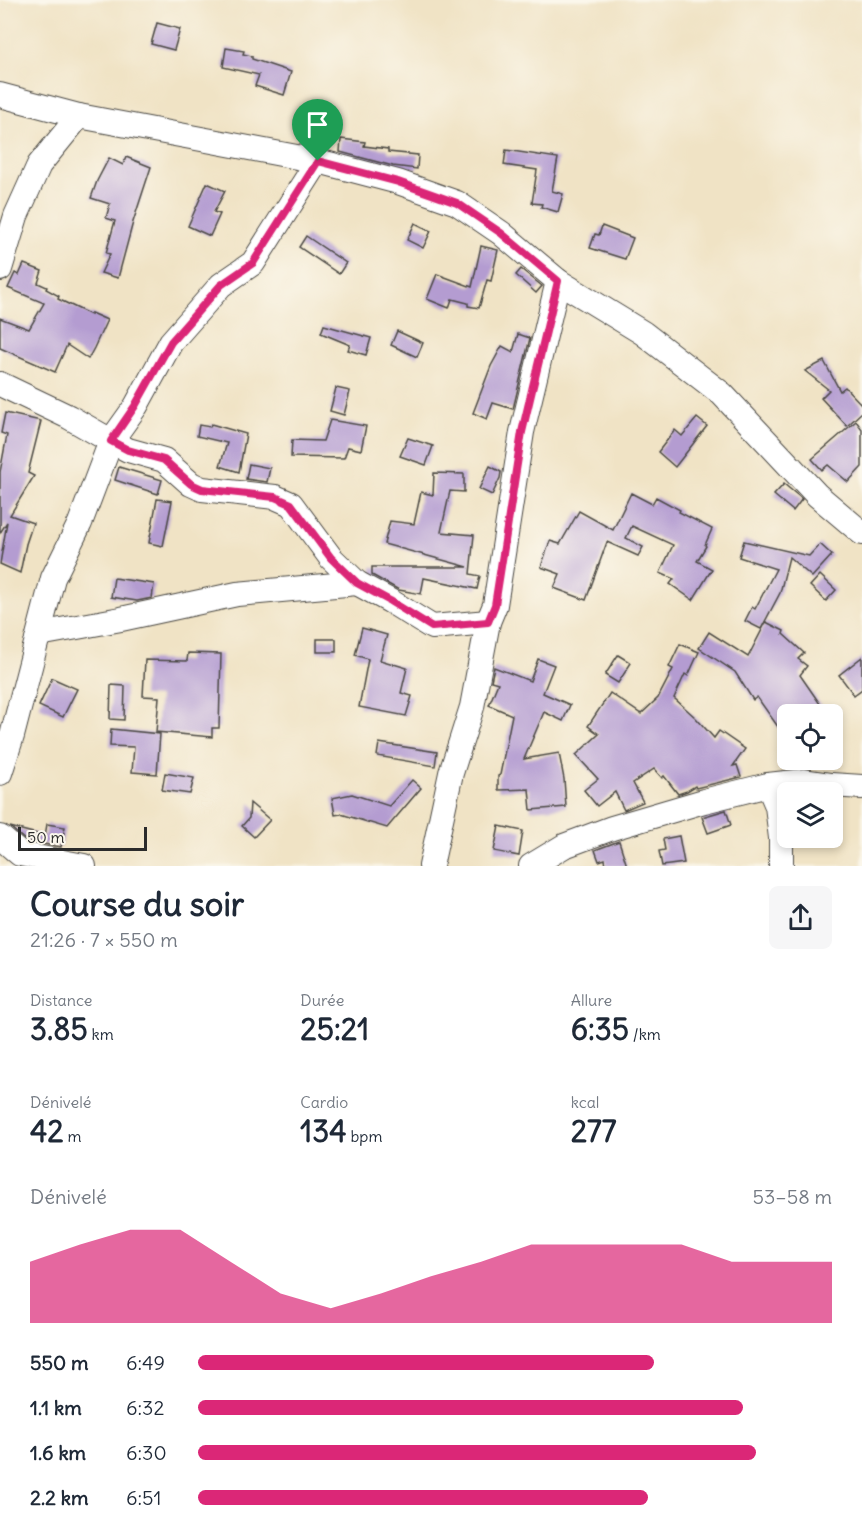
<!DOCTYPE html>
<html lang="fr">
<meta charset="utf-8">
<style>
:root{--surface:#fff;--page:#f6f6f7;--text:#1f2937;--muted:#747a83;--accent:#db2777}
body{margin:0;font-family:Delius,sans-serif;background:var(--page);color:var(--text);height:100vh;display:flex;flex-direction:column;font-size:22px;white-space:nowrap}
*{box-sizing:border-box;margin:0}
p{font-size:20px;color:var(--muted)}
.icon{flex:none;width:33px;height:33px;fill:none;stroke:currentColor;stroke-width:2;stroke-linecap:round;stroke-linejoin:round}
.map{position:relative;height:866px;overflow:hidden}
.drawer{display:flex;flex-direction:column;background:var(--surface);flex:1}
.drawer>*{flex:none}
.fabs{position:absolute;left:777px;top:704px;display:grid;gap:12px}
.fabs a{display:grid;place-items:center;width:66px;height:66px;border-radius:9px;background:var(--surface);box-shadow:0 3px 9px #0003;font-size:30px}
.scale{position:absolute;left:18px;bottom:15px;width:129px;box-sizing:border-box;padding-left:6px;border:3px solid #2b2b2b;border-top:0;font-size:16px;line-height:21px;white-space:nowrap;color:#2b2b2b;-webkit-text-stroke:4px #fbf7ec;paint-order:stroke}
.pin{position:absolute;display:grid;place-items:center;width:51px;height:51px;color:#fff;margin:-62px -26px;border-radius:50% 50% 50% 0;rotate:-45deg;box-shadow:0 0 6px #0007}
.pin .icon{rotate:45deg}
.round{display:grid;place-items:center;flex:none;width:63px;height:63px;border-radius:9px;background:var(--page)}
.head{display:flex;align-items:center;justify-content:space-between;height:102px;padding:0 30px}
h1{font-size:33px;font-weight:700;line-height:45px}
.stats{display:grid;grid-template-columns:repeat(3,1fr);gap:9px;height:102px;padding:6px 30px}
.stats div{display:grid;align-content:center}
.stats b{font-size:30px;font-weight:700}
.stats small{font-size:16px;font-weight:400}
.stats p{font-size:16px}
.chart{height:168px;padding:12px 30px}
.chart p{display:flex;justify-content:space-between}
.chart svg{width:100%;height:108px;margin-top:6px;fill:var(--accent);opacity:.7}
ul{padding:0 30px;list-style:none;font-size:20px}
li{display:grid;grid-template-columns:96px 72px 1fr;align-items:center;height:45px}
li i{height:15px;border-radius:8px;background:var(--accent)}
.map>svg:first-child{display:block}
.building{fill:#b49cd1}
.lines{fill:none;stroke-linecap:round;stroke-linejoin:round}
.minor-casing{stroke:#494742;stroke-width:26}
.minor{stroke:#fff;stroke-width:24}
.route-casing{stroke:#fff;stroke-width:12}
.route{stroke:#db2777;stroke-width:8}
</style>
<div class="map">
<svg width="862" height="866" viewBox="0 0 862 866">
<rect width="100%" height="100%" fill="#fbf7ec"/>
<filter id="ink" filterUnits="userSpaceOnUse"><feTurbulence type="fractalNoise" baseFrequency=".0167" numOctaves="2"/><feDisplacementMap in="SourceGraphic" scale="12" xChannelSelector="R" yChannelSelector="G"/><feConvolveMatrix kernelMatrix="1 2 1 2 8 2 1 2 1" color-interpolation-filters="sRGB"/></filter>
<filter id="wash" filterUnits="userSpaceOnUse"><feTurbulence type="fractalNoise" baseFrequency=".008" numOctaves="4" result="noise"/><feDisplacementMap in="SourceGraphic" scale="24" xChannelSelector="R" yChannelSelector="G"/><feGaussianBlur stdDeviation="1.35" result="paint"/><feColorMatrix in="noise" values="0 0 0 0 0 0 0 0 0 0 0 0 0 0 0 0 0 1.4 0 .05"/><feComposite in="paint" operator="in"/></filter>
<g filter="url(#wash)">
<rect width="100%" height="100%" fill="#f0e3c5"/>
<g id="blocks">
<g class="building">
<path d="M 157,23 L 180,29 L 174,50 L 151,44 Z"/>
<path d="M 226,48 L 244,51 L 243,54 L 252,56 L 252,59 L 291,72 L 284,95 L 255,86 L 259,75 L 223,67 Z"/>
<path d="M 341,139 L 365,142 L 364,146 L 388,149 L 388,152 L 418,155 L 417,169 L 393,166 L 340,152 Z"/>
<path d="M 506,150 L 558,158 L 552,191 L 563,194 L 558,212 L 541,207 L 542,204 L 532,203 L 537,170 L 504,165 Z"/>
<path d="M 126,157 L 151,167 L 133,222 L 118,278 L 101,273 L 110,254 L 106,253 L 115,221 L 106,218 L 110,204 L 91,198 L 97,181 L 109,158 L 123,165 Z"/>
<path d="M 207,183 L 225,191 L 214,212 L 220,214 L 210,236 L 188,226 Z"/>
<path d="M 415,223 L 431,231 L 423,248 L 407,240 Z"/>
<path d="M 602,226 L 633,238 L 625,259 L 590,248 L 595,234 L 599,235 Z"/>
<path d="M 306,236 L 346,263 L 339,274 L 299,247 Z"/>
<path d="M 481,246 L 498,250 L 491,281 L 487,280 L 479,308 L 468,306 L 468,303 L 452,299 L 449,308 L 427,299 L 437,274 L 472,287 Z"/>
<path d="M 24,264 L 42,271 L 38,283 L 47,287 L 46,289 L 59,296 L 58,299 L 91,315 L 91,313 L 107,320 L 94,348 L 88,359 L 67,345 L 55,372 L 0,348 L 0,318 L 29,329 L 44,303 L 8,288 L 15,273 L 19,275 Z"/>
<path d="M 521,269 L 542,286 L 536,293 L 516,275 Z"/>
<path d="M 324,325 L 371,338 L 366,355 L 348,350 L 350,345 L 321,333 Z"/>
<path d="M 397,331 L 423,343 L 417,357 L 391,345 Z"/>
<path d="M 518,334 L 530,338 L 513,409 L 493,403 L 487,419 L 473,413 L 491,366 L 502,346 L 513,352 Z"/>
<path d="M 824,361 L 840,391 L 845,387 L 862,405 L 862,412 L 847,426 L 821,398 L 829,390 L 805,371 Z"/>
<path d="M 336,388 L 350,391 L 344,415 L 330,411 Z"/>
<path d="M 5,413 L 41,421 L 28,473 L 34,476 L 10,515 L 33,523 L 26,544 L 20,573 L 0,564 L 7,522 L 0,533 L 0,472 L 7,435 L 1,433 Z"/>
<path d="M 697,418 L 707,426 L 675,467 L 658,452 L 675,430 L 682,436 Z"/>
<path d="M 330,420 L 366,426 L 361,450 L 348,447 L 344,458 L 291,457 L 292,440 L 323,441 Z"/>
<path d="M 856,421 L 862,429 L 862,467 L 848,482 L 828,465 L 822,470 L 812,459 Z"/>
<path d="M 211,424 L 246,434 L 239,472 L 220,466 L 227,443 L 197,436 L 199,425 L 210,427 Z"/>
<path d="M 408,438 L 433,446 L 426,465 L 400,456 Z"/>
<path d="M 249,464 L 270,468 L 267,482 L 246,479 Z"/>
<path d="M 490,466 L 501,472 L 500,478 L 492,495 L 479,489 Z"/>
<path d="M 119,467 L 162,480 L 158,494 L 115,480 Z"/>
<path d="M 434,473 L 464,474 L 464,492 L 450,491 L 441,532 L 474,535 L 470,574 L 480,576 L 477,589 L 424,578 L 421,594 L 399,590 L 372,575 L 372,567 L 468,567 L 384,544 L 390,521 L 414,524 L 421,492 L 433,495 Z"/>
<path d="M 784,484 L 802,499 L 793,511 L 774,495 Z"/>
<path d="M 631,493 L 652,504 L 656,497 L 680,510 L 679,512 L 712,529 L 705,545 L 706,546 L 697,561 L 712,569 L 693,600 L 670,584 L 674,579 L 660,573 L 673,545 L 632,526 L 626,538 L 643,547 L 638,556 L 607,542 L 586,600 L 554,588 L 560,574 L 541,567 L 550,541 L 560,544 L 579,511 L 613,530 Z"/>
<path d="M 157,499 L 172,501 L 163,546 L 149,543 Z"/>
<path d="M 744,541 L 809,556 L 820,544 L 832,555 L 812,577 L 789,557 L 780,593 L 761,629 L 745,621 L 752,607 L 755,609 L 776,569 L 739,557 Z"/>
<path d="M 820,575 L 836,590 L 826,601 L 810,586 Z"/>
<path d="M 114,578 L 154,584 L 152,598 L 137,601 L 111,597 Z"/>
<path d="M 766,622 L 784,631 L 783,634 L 804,653 L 798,659 L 807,666 L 800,675 L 827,714 L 811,714 L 806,708 L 797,714 L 788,714 L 788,741 L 757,697 L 753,700 L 735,672 L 699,648 L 709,632 L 748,657 Z"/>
<path d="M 362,628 L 387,635 L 380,660 L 407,668 L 401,693 L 412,696 L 406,716 L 359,707 L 368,659 L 355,655 Z"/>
<rect x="317" y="639" width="19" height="13"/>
<path d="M 680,644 L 699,652 L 688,676 L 685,674 L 674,698 L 696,718 L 714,738 L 719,731 L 745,749 L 733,766 L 737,765 L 741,777 L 696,788 L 695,786 L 687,791 L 678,794 L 664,776 L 662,778 L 654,769 L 633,783 L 643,802 L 624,810 L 615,792 L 597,806 L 584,790 L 598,779 L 576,755 L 599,734 L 588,726 L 610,693 L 641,714 L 658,698 L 673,669 L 669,667 Z"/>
<path d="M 188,653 L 221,654 L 219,728 L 212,728 L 212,737 L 156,732 L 159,697 L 143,696 L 145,660 L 187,661 Z"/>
<path d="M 618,655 L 631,663 L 618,683 L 605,675 Z"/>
<path d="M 862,657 L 862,689 L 854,695 L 839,675 Z"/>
<path d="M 538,659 L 554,665 L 543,693 L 570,705 L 563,721 L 544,712 L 524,759 L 559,753 L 564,779 L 566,807 L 531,810 L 529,789 L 498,790 L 498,776 L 500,775 L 512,715 L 489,705 L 498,683 L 491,681 L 494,667 L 530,681 Z"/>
<path d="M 52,678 L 77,689 L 63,717 L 39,706 Z"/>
<path d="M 111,685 L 125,686 L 124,720 L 110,719 Z"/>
<path d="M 111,729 L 160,734 L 157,774 L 132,772 L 134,747 L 110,746 Z"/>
<path d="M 379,743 L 437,752 L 435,766 L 377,756 Z"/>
<path d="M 165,773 L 194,778 L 190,794 L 162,790 Z"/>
<path d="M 412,780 L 421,788 L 387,828 L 341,814 L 335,815 L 332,798 L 352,794 L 389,806 Z"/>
<path d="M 250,803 L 270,820 L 254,837 L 242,826 L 249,818 Z"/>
<path d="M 726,810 L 731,825 L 708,833 L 702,817 Z"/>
<path d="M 47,824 L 65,827 L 61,847 L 26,841 L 10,827 L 45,836 Z"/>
<path d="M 499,826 L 523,831 L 519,856 L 494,851 Z"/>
<path d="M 679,836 L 684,863 L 662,866 L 659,851 L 665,850 L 663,839 Z"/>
<path d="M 619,841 L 627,866 L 606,866 L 605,859 L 599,861 L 595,850 Z"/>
</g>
</g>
</g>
<g filter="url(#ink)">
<use href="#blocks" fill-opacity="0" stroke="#494742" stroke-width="1.5"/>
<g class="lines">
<defs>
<g id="minor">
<path d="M 0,95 L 79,116 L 318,161 L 398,182 L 457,203 L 501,233 L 558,281 L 643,333 L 722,394 L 817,495 L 862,533"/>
<path d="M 0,269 L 16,216 L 39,165 L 79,116"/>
<path d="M 0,384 L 69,417 L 111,441 L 136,406 L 171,342 L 221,285 L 253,263 L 318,161"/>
<path d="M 39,634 L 121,619 L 237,594 L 357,583"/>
<path d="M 0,773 L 12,736 L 53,578 L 80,523 L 111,441 L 128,450 L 164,460 L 191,484 L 202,489 L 275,497 L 291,504 L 331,558 L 357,583 L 390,601 L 432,627 L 488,622"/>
<path d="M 0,837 L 20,854 L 84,866"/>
<path d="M 431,866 L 451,773 L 472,707 L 488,622 L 495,605 L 522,432 L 558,281"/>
<path d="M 531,866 L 564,846 L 612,828 L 704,801 L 768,785"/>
<path d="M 781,866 L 781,838 L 777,806 L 768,785 L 804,781 L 831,785 L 862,787"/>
</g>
</defs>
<use href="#minor" class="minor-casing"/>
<use href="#minor" class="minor"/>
</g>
</g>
<g class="lines" filter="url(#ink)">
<defs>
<path id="route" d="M 318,161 L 398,182 L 457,203 L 501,233 L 558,281 L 522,432 L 495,605 L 488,622 L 432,627 L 390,601 L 357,583 L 331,558 L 291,504 L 275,497 L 202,489 L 191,484 L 164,460 L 128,450 L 111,441 L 135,406 L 171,342 L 221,285 L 253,263 Z"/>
</defs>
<use href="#route" class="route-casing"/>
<use href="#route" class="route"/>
</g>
</svg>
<div class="fabs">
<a><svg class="icon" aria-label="locate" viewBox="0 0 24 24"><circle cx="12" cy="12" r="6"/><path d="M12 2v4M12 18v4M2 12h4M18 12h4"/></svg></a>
<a><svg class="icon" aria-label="layers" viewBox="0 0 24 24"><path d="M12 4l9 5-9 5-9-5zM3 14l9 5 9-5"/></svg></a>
</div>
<div class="scale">50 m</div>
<div class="pin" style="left:318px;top:161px;background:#1e9e55"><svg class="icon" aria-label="arrive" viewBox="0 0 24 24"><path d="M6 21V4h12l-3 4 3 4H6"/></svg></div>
</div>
<section class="drawer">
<div class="head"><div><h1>Course du soir</h1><p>21:26 · 7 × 550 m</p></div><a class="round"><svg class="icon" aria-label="share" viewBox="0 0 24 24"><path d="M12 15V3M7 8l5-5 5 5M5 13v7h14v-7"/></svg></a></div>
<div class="stats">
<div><p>Distance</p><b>3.85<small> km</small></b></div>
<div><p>Durée</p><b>25:21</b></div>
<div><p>Allure</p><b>6:35<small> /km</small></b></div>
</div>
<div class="stats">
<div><p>Dénivelé</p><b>42<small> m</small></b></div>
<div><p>Cardio</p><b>134<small> bpm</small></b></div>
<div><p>kcal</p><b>277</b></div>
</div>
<div class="chart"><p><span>Dénivelé</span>53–58 m</p>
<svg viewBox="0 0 160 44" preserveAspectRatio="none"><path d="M0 44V19L10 12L20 6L30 6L40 19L50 32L60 38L70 32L80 25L90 19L100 12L110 12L120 12L130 12L140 19L150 19L160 19V44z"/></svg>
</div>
<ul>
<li><b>550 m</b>6:49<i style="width:72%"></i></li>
<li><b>1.1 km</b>6:32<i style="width:86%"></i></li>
<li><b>1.6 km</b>6:30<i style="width:88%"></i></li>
<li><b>2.2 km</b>6:51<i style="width:71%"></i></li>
</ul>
</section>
